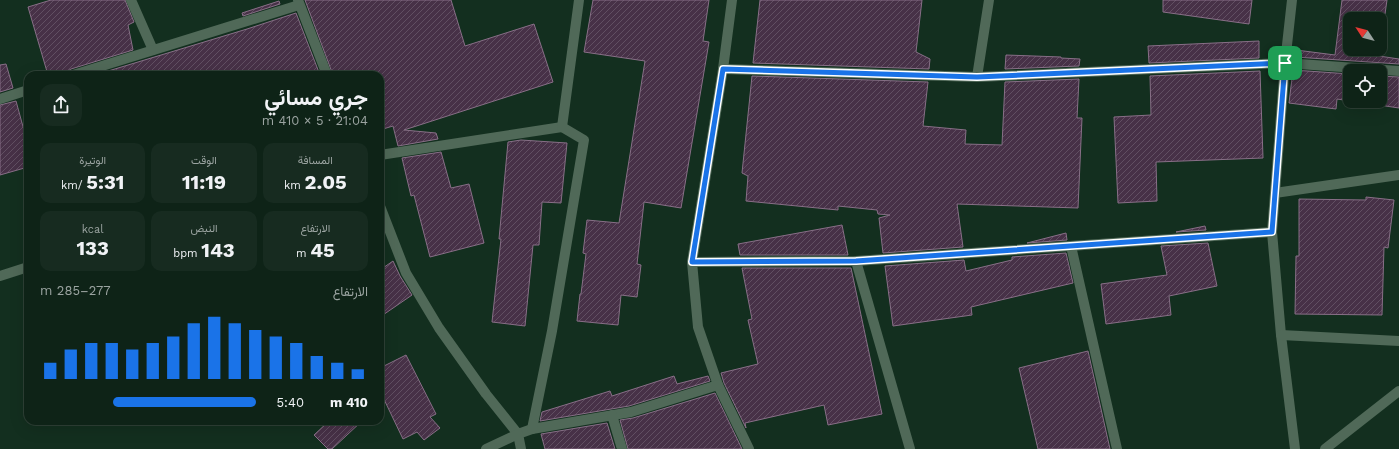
<!DOCTYPE html>
<html lang="ar">
<meta charset="utf-8">
<style>
:root{--surface:#0e2317;--page:#172b20;--text:#f1f3f6;--muted:#9ba4a1;--line:#2e4036;--accent:#1a73e8}
body{margin:0;font-family:"Work Sans",Vazirmatn,sans-serif;background:var(--page);color:var(--text);direction:rtl;height:100vh;display:flex;flex-direction:column;font-size:15px;white-space:nowrap}
*{box-sizing:border-box;margin:0}
p{font-size:13px;color:var(--muted)}
.icon{flex:none;width:22px;height:22px;fill:none;stroke:currentColor;stroke-width:2;stroke-linecap:round;stroke-linejoin:round}
.map{position:relative;flex:1;overflow:hidden;direction:ltr}
.panel{position:absolute;left:24px;top:71px;width:360px;height:354px;display:flex;flex-direction:column;background:var(--surface);border-radius:12px;box-shadow:0 4px 16px #0002,0 0 0 1px var(--line);direction:rtl}
.panel>*{flex:none}
.needle{width:26px;rotate:306deg}
.buttons{position:absolute;left:1343px;top:12px;display:grid;gap:8px}
.buttons a{display:grid;place-items:center;width:44px;height:44px;border-radius:8px;background:var(--surface);box-shadow:0 4px 16px #0002,0 0 0 1px var(--line);font-size:20px}
.pin{position:absolute;display:grid;place-items:center;width:34px;height:34px;color:#fff;margin:-17px;border-radius:8px;box-shadow:0 2px 6px #0006}
.round{display:grid;place-items:center;flex:none;width:42px;height:42px;border-radius:12px;background:var(--page)}
.summary{display:flex;align-items:center;justify-content:space-between;height:68px;padding:0 16px}
h1{font-size:22px;font-weight:700;line-height:30px}
.stats{display:grid;grid-template-columns:repeat(3,1fr);gap:6px;height:68px;padding:4px 16px}
.stats div{display:grid;align-content:center;border-radius:10px;background:var(--page);text-align:center}
.stats b{font-size:20px;font-weight:700}
.stats small{font-size:11px;font-weight:400}
.stats p{font-size:11px}
.chart{height:112px;padding:8px 16px}
.chart p{display:flex;justify-content:space-between}
.chart svg{width:100%;height:72px;margin-top:4px;stroke:var(--accent);stroke-width:6}
ul{padding:0 16px;list-style:none;font-size:13px}
li{display:grid;grid-template-columns:64px 48px 1fr;align-items:center;height:30px}
li i{height:10px;border-radius:5px;background:var(--accent)}
.map>svg:first-child{display:block}
.building{fill:url(#building-hatch);stroke:#886f87;fill-rule:evenodd}
.lines{fill:none;stroke-linecap:round;stroke-linejoin:round}
.minor{stroke:#506958;stroke-width:10}
.route-casing{stroke:#fff;stroke-width:8}
.route{stroke:#1a73e8;stroke-width:5}
</style>
<div class="map">
<svg width="1399" height="449" viewBox="0 0 1399 449">
<defs>
<pattern id="building-hatch" width="6" height="6" patternUnits="userSpaceOnUse"><rect width="6" height="6" fill="#473147"/><path d="M-1 1l2-2M0 6l6-6M5 7l2-2" fill="none" stroke="#614f62"/></pattern>
</defs>
<rect width="100%" height="100%" fill="#132f1f"/>
<g class="building">
<path d="M 51,0 L 125,0 L 134,22 L 128,25 L 133,50 L 71,69 L 68,71 L 67,75 L 48,75 L 28,7 Z"/>
<path d="M 305,0 L 451,0 L 465,46 L 534,24 L 553,82 L 404,130 L 436,133 L 438,139 L 398,146 L 393,126 L 383,129 L 380,119 L 380,75 L 333,75 Z"/>
<path d="M 593,0 L 709,0 L 703,41 L 709,42 L 681,208 L 644,202 L 637,264 L 641,265 L 637,297 L 621,295 L 618,325 L 577,321 L 580,294 L 581,294 L 586,254 L 583,253 L 587,220 L 619,223 L 645,61 L 584,52 Z"/>
<path d="M 760,0 L 922,0 L 916,52 L 930,59 L 929,69 L 753,63 Z"/>
<path d="M 1163,0 L 1252,0 L 1249,24 L 1163,12 Z"/>
<path d="M 1342,0 L 1387,0 L 1379,56 L 1399,59 L 1399,64 L 1295,57 L 1296,50 L 1335,55 ZM 1350,19 L 1380,19 L 1380,49 L 1350,49 Z"/>
<path d="M 279,1 L 280,4 L 243,16 L 242,13 Z"/>
<path d="M 296,13 L 320,75 L 95,75 L 247,29 Z"/>
<path d="M 1259,41 L 1259,58 L 1149,63 L 1148,46 Z"/>
<path d="M 1006,55 L 1061,57 L 1061,58 L 1080,59 L 1079,66 L 1005,69 Z"/>
<path d="M 6,64 L 13,88 L 0,92 L 0,65 Z"/>
<path d="M 1293,70 L 1350,74 L 1350,101 L 1337,99 L 1336,109 L 1289,103 Z"/>
<path d="M 1260,71 L 1263,158 L 1156,162 L 1157,201 L 1118,203 L 1114,117 L 1151,115 L 1150,76 Z"/>
<path d="M 752,76 L 928,82 L 923,126 L 966,130 L 965,144 L 1002,145 L 1005,82 L 1079,79 L 1077,118 L 1082,118 L 1078,208 L 957,204 L 963,247 L 883,253 L 879,218 L 890,215 L 878,214 L 877,210 L 838,206 L 838,210 L 746,201 L 748,176 L 742,173 Z"/>
<path d="M 1380,76 L 1399,77 L 1399,108 L 1352,101 L 1380,101 Z"/>
<path d="M 16,101 L 28,145 L 28,167 L 0,175 L 0,105 Z"/>
<path d="M 521,140 L 567,143 L 561,203 L 542,202 L 539,245 L 533,245 L 525,326 L 492,322 L 501,239 L 499,239 L 508,142 Z"/>
<path d="M 441,152 L 451,188 L 469,184 L 484,243 L 430,257 L 414,195 L 411,196 L 402,158 Z"/>
<path d="M 1366,197 L 1394,200 L 1388,248 L 1384,247 L 1382,315 L 1295,314 L 1296,256 L 1299,256 L 1299,199 L 1366,200 Z"/>
<path d="M 842,225 L 848,255 L 740,255 L 738,244 Z"/>
<path d="M 1205,226 L 1206,230 L 1176,232 Z"/>
<path d="M 1066,233 L 1067,240 L 1027,243 Z"/>
<path d="M 1208,243 L 1217,286 L 1169,296 L 1171,315 L 1106,324 L 1101,284 L 1167,275 L 1161,246 Z"/>
<path d="M 1066,253 L 1073,283 L 971,307 L 972,315 L 893,326 L 885,266 L 964,260 L 966,271 L 1012,260 L 1012,257 Z"/>
<path d="M 393,261 L 400,276 L 412,295 L 380,317 L 380,270 Z"/>
<path d="M 742,268 L 851,268 L 882,414 L 828,425 L 824,405 L 745,423 L 746,428 L 724,383 L 721,373 L 758,364 L 748,320 L 752,319 Z"/>
<path d="M 1088,351 L 1110,449 L 1038,449 L 1019,368 Z"/>
<path d="M 406,355 L 436,414 L 430,417 L 440,428 L 424,440 L 417,432 L 403,439 L 380,391 L 380,368 Z"/>
<path d="M 674,376 L 677,384 L 708,376 L 710,381 L 629,406 L 540,421 L 542,412 L 610,391 L 612,396 Z"/>
<path d="M 715,393 L 742,449 L 628,449 L 620,420 L 633,418 Z"/>
<path d="M 329,421 L 362,421 L 332,449 L 328,449 L 314,435 Z"/>
<path d="M 607,423 L 615,449 L 545,449 L 541,434 Z"/>
</g>
<g class="lines">
<g class="minor">
<path d="M 131,0 L 153,50"/>
<path d="M 298,0 L 327,75"/>
<path d="M 732,0 L 723,69 L 692,262 L 698,327 L 718,385 L 749,449"/>
<path d="M 1292,0 L 1285,63 L 1272,232 L 1281,335 L 1295,449"/>
<path d="M 723,69 L 977,77 L 1285,63 L 1399,71"/>
<path d="M 73,75 L 299,5"/>
<path d="M 977,77 L 989,0"/>
<path d="M 0,99 L 28,90"/>
<path d="M 380,155 L 562,127"/>
<path d="M 1275,193 L 1399,175"/>
<path d="M 380,206 L 406,273 L 439,328 L 486,394 L 518,434 L 532,429 L 631,412 L 718,385"/>
<path d="M 1071,246 L 1117,449"/>
<path d="M 856,261 L 910,449"/>
<path d="M 692,262 L 856,261 L 1272,232"/>
<path d="M 0,276 L 28,267"/>
<path d="M 1281,335 L 1399,341"/>
<path d="M 612,415 L 622,449"/>
<path d="M 532,429 L 552,331 L 584,140 L 562,127 L 579,0"/>
<path d="M 486,449 L 518,434 L 521,449"/>
<path d="M 1325,449 L 1399,391"/>
</g>
</g>
<g class="lines">
<defs>
<path id="route" d="M 1285,63 L 1272,232 L 856,261 L 692,262 L 723,69 L 977,77 Z"/>
</defs>
<use href="#route" class="route-casing"/>
<use href="#route" class="route"/>
</g>
</svg>
<div class="buttons">
<a><svg class="needle" viewBox="-14 -14 28 28"><path d="M0-13l5 13h-10z" fill="#e53935"/><path d="M0 13l5-13h-10z" fill="#9ba4a1"/></svg></a>
<a><svg class="icon" aria-label="locate" viewBox="0 0 24 24"><circle cx="12" cy="12" r="6"/><path d="M12 2v4M12 18v4M2 12h4M18 12h4"/></svg></a>
</div>
<div class="pin" style="left:1285px;top:63px;background:#1e9e55"><svg class="icon" aria-label="arrive" viewBox="0 0 24 24"><path d="M6 21V4h12l-3 4 3 4H6"/></svg></div>
<section class="panel">
<div class="summary"><div><h1>جري مسائي</h1><p>21:04 · 5 × 410 m</p></div><a class="round"><svg class="icon" aria-label="share" viewBox="0 0 24 24"><path d="M12 15V3M7 8l5-5 5 5M5 13v7h14v-7"/></svg></a></div>
<div class="stats">
<div><p>المسافة</p><b>2.05<small> km</small></b></div>
<div><p>الوقت</p><b>11:19</b></div>
<div><p>الوتيرة</p><b>5:31<small> /km</small></b></div>
</div>
<div class="stats">
<div><p>الارتفاع</p><b>45<small> m</small></b></div>
<div><p>النبض</p><b>143<small> bpm</small></b></div>
<div><p>kcal</p><b>133</b></div>
</div>
<div class="chart"><p><span>الارتفاع</span>277–285 m</p>
<svg viewBox="0 0 160 44" preserveAspectRatio="none"><path d="M5 44V34M15 44V26M25 44V22M35 44V22M45 44V26M55 44V22M65 44V18M75 44V10M85 44V6M95 44V10M105 44V14M115 44V18M125 44V22M135 44V30M145 44V34M155 44V38"/></svg>
</div>
<ul>
<li><b>410 m</b>5:40<i style="width:66%"></i></li>
</ul>
</section>
</div>
